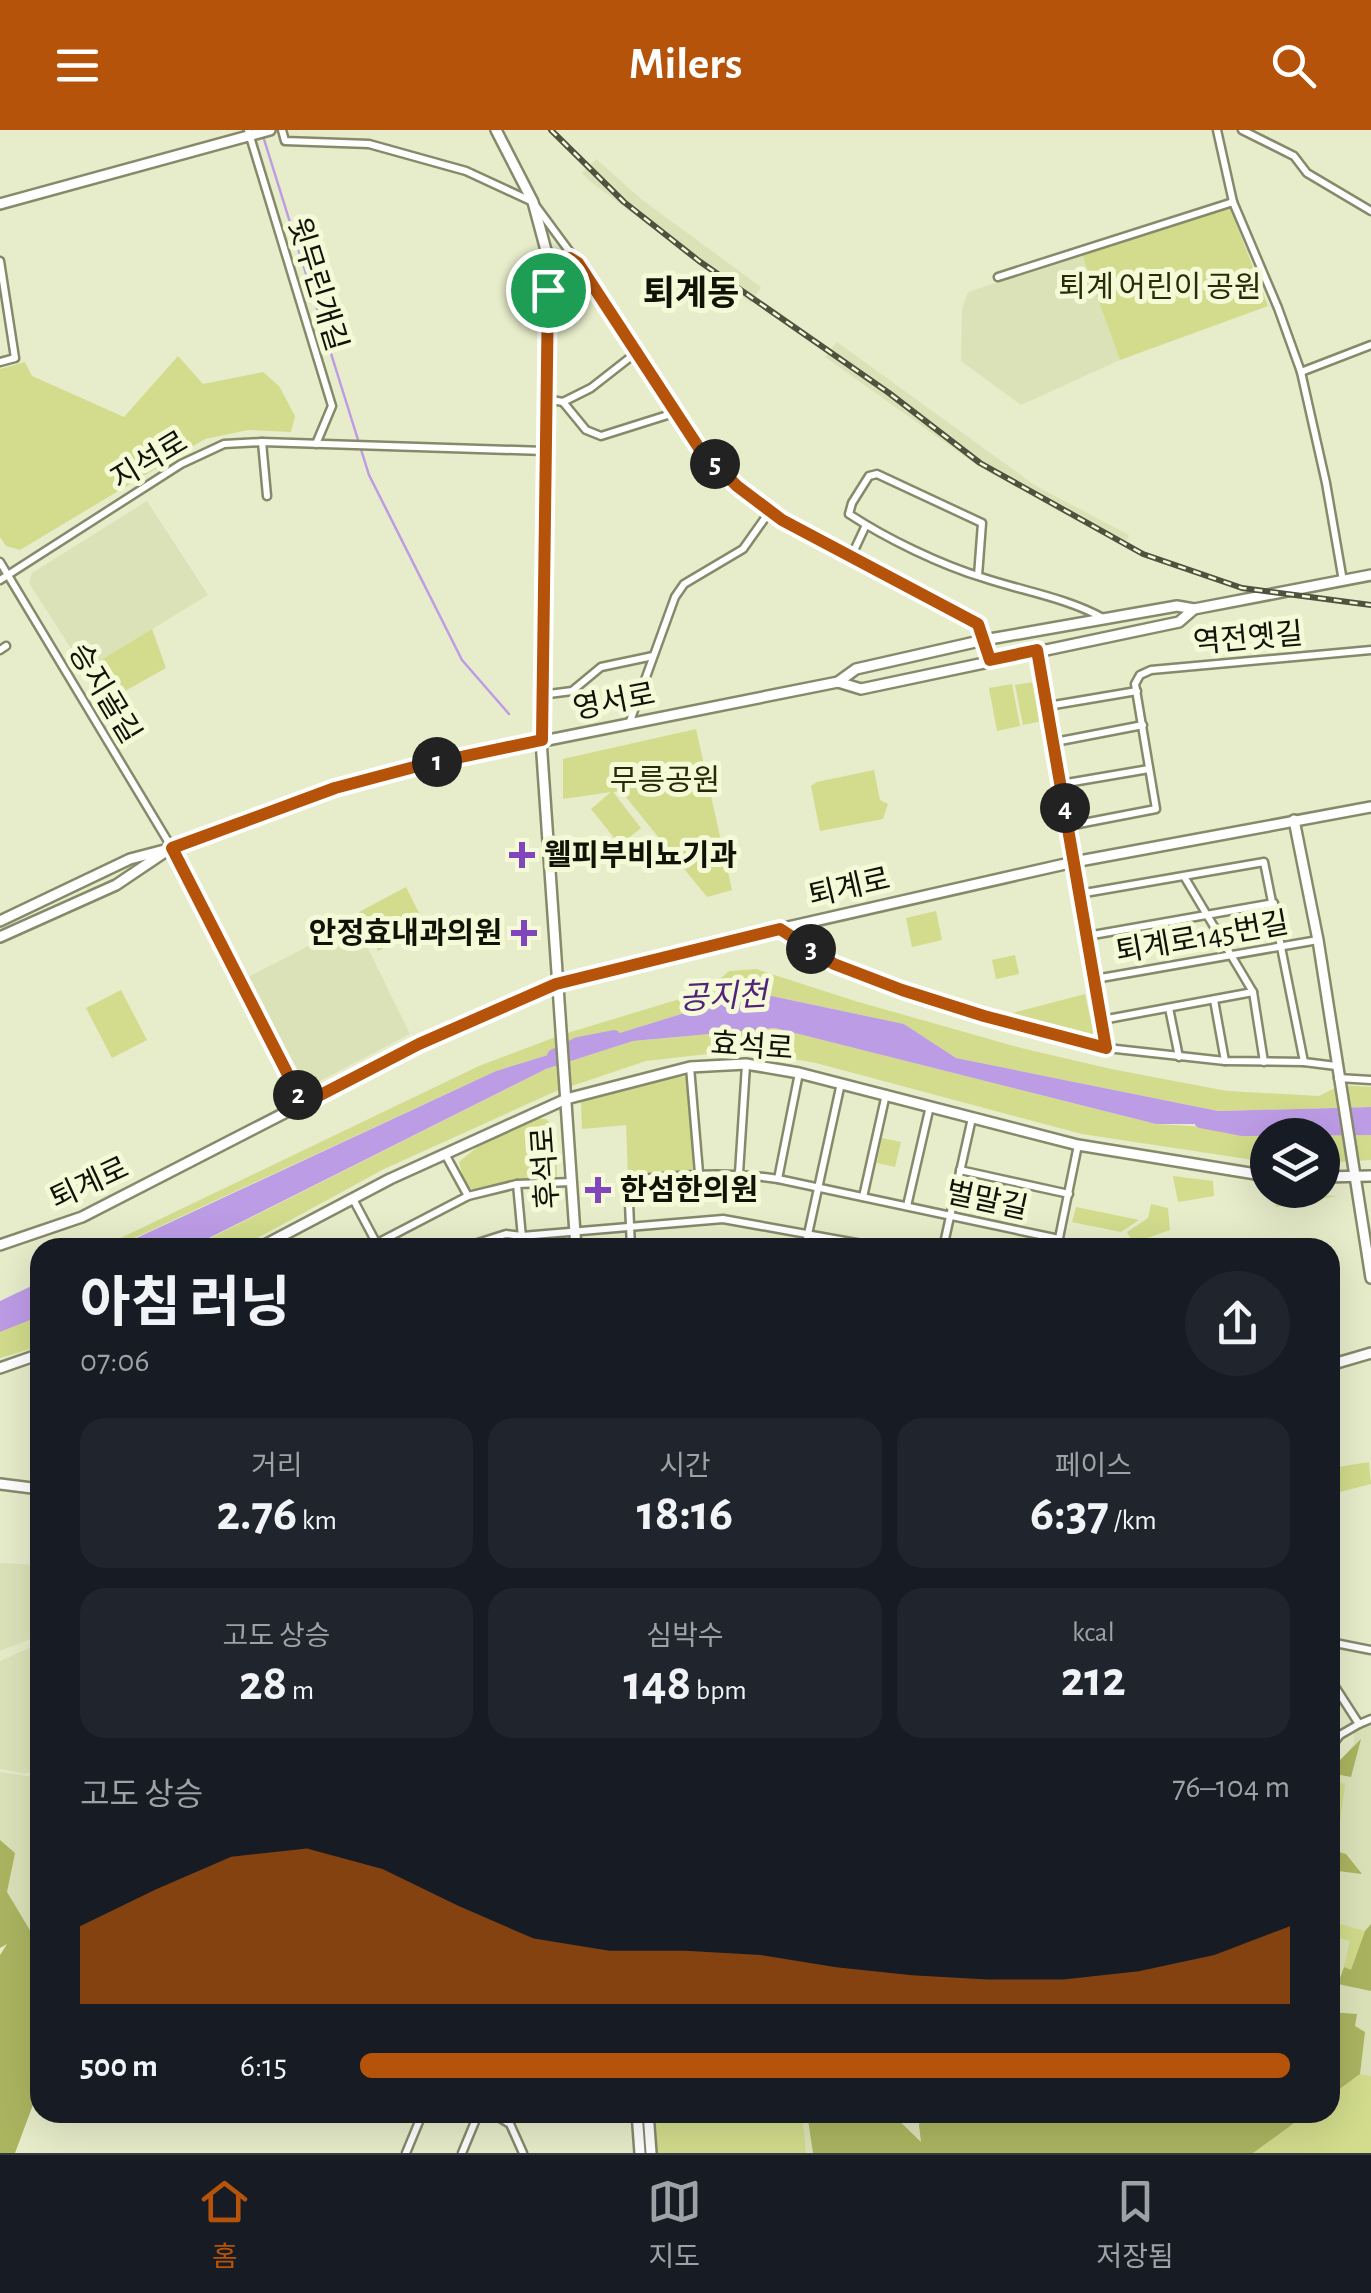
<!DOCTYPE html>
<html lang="ko">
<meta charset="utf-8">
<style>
:root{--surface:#171b24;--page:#20242c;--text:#f1f3f6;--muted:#9ea1a6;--line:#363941;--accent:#b45309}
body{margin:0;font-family:"Alegreya Sans","Noto Sans KR",sans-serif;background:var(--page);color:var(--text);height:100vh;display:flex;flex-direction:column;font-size:38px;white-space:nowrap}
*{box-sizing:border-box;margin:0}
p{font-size:32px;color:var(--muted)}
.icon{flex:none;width:55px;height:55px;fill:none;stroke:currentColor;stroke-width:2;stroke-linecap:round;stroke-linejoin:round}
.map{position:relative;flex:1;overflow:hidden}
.details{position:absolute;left:30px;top:1108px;width:1310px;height:885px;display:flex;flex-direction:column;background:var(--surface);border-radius:30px;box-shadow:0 10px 40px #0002}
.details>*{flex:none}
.fabs{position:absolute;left:1250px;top:988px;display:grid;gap:20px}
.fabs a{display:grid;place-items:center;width:90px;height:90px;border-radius:50%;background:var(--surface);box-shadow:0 10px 40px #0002;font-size:50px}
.pin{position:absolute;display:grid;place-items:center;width:85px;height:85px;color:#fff;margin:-42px;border:5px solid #fff;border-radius:50%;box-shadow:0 2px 10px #0007}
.km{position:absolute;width:50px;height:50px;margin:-25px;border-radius:50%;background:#222;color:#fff;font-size:28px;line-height:50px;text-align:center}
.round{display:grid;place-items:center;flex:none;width:105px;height:105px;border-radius:52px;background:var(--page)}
.head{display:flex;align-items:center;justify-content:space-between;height:170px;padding:0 50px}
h1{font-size:55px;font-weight:700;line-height:75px}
.figures{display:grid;grid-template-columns:repeat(3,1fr);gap:15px;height:170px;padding:10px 50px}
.figures div{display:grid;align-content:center;border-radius:25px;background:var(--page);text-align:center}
.figures b{font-size:50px;font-weight:700}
.figures small{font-size:28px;font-weight:400}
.figures p{font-size:28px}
.chart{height:280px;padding:20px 50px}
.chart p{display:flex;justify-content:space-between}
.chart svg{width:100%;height:180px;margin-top:10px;fill:var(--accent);opacity:.7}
ul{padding:0 50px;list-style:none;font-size:32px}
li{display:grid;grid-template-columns:160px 120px 1fr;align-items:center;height:75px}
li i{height:25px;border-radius:12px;background:var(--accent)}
header{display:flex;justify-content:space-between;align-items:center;height:130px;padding:0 50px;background:var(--accent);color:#fff;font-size:45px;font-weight:700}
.menu{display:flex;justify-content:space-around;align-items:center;height:140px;border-top:2px solid var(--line);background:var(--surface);font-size:28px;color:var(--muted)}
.menu a{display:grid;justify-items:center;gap:5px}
.menu .active{color:var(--accent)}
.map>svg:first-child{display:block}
.built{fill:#dce2b8}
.green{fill:#d2dc8c}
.forest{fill:#abb560}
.water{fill:#bd9ce6}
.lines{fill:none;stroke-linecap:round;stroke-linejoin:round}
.stream{stroke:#bd9ce6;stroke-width:2.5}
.river{stroke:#bd9ce6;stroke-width:14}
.street-casing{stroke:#868a6b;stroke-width:11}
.secondary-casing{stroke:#868a6b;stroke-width:14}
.street{stroke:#fff;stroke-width:6}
.secondary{stroke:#fff;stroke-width:9}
.rail-casing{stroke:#4f523f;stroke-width:6}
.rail{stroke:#f4f9d7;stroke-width:2.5;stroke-dasharray:8;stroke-linecap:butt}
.route-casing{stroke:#fff;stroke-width:20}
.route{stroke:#b45309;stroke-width:12}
.poi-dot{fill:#8146bc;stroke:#f4f9d7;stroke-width:4}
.labels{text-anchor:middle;stroke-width:10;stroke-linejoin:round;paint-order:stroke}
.street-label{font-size:30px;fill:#111307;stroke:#f4f9d7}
.park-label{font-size:30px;fill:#292c07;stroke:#f4f9d7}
.poi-label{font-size:30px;font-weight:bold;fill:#111307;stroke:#f4f9d7;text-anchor:start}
.water-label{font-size:32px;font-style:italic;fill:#51247a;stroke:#f4f9d7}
.quarter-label{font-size:35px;font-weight:bold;fill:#111307;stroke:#f4f9d7}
</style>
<header><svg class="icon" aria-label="menu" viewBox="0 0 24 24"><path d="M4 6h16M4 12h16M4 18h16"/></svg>Milers<svg class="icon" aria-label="search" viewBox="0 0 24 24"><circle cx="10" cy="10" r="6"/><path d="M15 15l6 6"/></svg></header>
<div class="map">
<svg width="1371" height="2023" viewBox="0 0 1371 2023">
<rect width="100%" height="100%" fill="#e7ecca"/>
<g class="built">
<path d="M 596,29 L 641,69 L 761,157 L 751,173 L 591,52 L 582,43 Z"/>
<path d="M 1082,125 L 1120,230 L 1021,275 L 961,231 L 962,179 L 968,162 Z"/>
<path d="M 837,212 L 1036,356 L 1129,405 L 1124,417 L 978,336 L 825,227 Z"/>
<path d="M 147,371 L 208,465 L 85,540 L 29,453 L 32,443 Z"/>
<path d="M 355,792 L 410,904 L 314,954 L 304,952 L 248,847 Z"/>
<path d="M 0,1433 L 40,1435 L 40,1505 L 0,1521 Z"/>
<path d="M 40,1513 L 40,1642 L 22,1643 L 0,1639 L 0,1531 Z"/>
<path d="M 1371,1595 L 1371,2023 L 657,2023 L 654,1983 L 1330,1982 L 1330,1647 L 1354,1613 L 1354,1598 Z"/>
<path d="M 0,1642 L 40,1648 L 40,1852 L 0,1792 Z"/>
</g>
<g class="green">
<path d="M 1230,78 L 1268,176 L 1120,230 L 1082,125 Z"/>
<path d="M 178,226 L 203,254 L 263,242 L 279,256 L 295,286 L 291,302 L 248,300 L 205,309 L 20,420 L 6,416 L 0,407 L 0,239 L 25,232 L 32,246 L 124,287 Z"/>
<path d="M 152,499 L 166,538 L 102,574 L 85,540 Z"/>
<path d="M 1035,552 L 1042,591 L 1023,595 L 1015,555 Z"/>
<path d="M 1012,554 L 1020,596 L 997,601 L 989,558 Z"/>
<path d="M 696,599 L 732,760 L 707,767 L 621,661 L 613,662 L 641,698 L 620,715 L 591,679 L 611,662 L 563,669 L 563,629 Z"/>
<path d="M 874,640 L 880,670 L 888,674 L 883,689 L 820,701 L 811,656 L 817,652 Z"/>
<path d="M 406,757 L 425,795 L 378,821 L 359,782 Z"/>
<path d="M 936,781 L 942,810 L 912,817 L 906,788 Z"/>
<path d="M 1015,825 L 1019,844 L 996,849 L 992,830 Z"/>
<path d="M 756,839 L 855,871 L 1021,918 L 1111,939 L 1227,961 L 1319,966 L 1341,955 L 1371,957 L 1371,977 L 1218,981 L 956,928 L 904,894 L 753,862 L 496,941 L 115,1117 L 100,1118 L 479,936 L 561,905 L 706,861 L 729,841 Z"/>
<path d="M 121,860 L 147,910 L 112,928 L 86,878 Z"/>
<path d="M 1085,864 L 1095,910 L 1008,884 Z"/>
<path d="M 775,898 L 1156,994 L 1243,999 L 1371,998 L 1371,1030 L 1323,1033 L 1322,1005 L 1268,1005 L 1267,1032 L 1082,1004 L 816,933 L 742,920 L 646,931 L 554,962 L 384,1039 L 241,1117 L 191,1118 L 546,939 L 633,911 Z"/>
<path d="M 690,946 L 695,1039 L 628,1046 L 626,995 L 582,999 L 581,972 L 647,950 Z"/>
<path d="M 533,988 L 546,989 L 556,999 L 557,1048 L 474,1060 L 465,1056 L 459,1032 L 486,1010 Z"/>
<path d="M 882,1008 L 901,1012 L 895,1037 L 877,1033 Z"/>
<path d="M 1173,1046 L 1213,1051 L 1214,1066 L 1178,1072 Z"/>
<path d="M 1274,1062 L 1337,1066 L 1276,1077 Z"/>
<path d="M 1151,1074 L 1168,1078 L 1170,1100 L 1133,1113 L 1127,1102 L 1148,1088 Z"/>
<path d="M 1076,1077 L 1139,1090 L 1121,1102 L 1072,1092 Z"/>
<path d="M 40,1186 L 40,1216 L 0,1228 L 0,1202 Z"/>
<path d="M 1369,1332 L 1371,1354 L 1336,1363 L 1332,1338 Z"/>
<path d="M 1335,1648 L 1345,1655 L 1340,1692 L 1331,1696 L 1330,1650 Z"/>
<path d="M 1330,1791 L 1365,1801 L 1351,1841 L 1344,1837 L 1350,1811 L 1330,1806 Z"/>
<path d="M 1360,1944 L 1371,1946 L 1371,2023 L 1253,2023 L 1308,1983 L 1330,1982 L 1330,1966 Z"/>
<path d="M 655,1983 L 802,1983 L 806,2023 L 658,2023 Z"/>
</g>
<g class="forest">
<path d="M 1361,1609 L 1351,1647 L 1330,1643 L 1330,1640 Z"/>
<path d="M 0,1710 L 15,1723 L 7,1762 L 40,1817 L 40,1956 L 15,2023 L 0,2023 L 0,1825 L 7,1814 L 0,1818 Z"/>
<path d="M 1339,1722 L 1346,1724 L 1362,1744 L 1330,1740 L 1330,1727 L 1337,1728 Z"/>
<path d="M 1371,1794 L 1371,1861 L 1338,1854 L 1344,1837 L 1351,1840 L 1365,1801 Z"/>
<path d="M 1330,1882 L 1357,1884 L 1355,1896 L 1365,1902 L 1360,1944 L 1330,1966 L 1330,1912 L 1334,1908 L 1330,1903 Z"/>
<path d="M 807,1983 L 891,1983 L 921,2012 L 919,1995 L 922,1983 L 1308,1983 L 1253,2023 L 813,2023 Z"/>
</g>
<g class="water">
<path d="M 753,862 L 904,894 L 956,928 L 1218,981 L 1371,977 L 1371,994 L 1156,994 L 775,898 L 633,911 L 546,939 L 191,1117 L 115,1118 L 496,941 Z"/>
<path d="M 40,1152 L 40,1186 L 0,1202 L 0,1171 Z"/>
</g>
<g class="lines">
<path class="stream" d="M 263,6 L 369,345 L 462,530 L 509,584"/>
<g class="river">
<path d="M 554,926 L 578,914 L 614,907"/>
<path d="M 1201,991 L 1243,999 L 1371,998"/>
</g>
<defs>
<g id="street">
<path d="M 248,0 L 332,276 L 316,314"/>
<path d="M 282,0 L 285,11 L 369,14 L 466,41 L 533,72 L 578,133 L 699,318 L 737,357 L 781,390 L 978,494 L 989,530"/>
<path d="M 1217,0 L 1233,72 L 1278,178 L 1301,242 L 1326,353 L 1343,451"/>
<path d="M 1242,0 L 1294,26 L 1307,43 L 1371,81"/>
<path d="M 0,131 L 15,228 L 0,232"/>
<path d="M 998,147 L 1233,72"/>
<path d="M 548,159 L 563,130 L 569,129 L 576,132"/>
<path d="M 1301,242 L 1371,215"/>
<path d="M 546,269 L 563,272 L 591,258 L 637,222"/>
<path d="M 563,272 L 586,300 L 601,306 L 674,283"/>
<path d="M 262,312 L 267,366"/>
<path d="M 851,427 L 866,395"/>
<path d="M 0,432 L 172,718 L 303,974"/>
<path d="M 978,446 L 982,393 L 877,344 L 869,346 L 852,373 L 849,384 C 887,409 941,435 984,448 C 1023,461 1067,468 1103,488"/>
<path d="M 0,450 L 181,334 L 224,314 L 262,312 L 545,321"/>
<path d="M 0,520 L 6,516"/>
<path d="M 1037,520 L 1107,918"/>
<path d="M 541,565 L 572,561 L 601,537 L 653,526"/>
<path d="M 1048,576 L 1137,561"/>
<path d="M 629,594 L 675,467 L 684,454 L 743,419 L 770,381"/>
<path d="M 1055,612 L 1143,595"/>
<path d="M 1061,654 L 1149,639"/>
<path d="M 1068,696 L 1156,679 L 1135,554 L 1140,545 L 1151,540 L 1371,520"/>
<path d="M 1185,748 L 1253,862 L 1264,932"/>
<path d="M 1079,764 L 1264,732 L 1304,932"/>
<path d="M 781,800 L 834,834 L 902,860 L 984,886 L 1107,918 L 1225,931 L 1304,932 L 1336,936"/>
<path d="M 1087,806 L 1274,773"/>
<path d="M 1095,849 L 1318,810"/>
<path d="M 1214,870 L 1225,931"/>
<path d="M 1169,878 L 1179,927"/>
<path d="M 1102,890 L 1253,862"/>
<path d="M 690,937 L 699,1043"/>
<path d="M 1338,948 L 1371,950"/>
<path d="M 445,1024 L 468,1066"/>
<path d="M 960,1040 L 1069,1064"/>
<path d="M 739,1043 L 746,935"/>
<path d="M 778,1049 L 799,943"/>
<path d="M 517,1054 L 523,1118"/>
<path d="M 863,1067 L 886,964"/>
<path d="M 353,1069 L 379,1118"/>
<path d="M 907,1076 L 930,976"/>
<path d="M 368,1118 L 468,1066 L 517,1054 L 572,1052"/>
<path d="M 462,1118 L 506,1104 L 522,1106 L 723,1089 L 884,1118"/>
<path d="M 631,1118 L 628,1050 C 679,1045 727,1041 778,1049 L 1059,1109"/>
<path d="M 805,1118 L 841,953"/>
<path d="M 943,1118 L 972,988"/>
<path d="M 1057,1118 L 1078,1015"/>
<path d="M 1330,1512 L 1371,1520"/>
<path d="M 1330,1549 L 1359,1594 L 1371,1589"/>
<path d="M 1330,1618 L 1340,1605 L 1359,1594"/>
<path d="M 490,1982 L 510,1994 L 523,2023"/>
<path d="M 406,2023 L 423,1982"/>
<path d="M 462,2023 L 479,1982"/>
</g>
<g id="secondary">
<path d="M 496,0 L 533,72 L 547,124 L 541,610 L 576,1118"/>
<path d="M 0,74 L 270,0"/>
<path d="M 838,552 L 861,559 L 1179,492 L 1194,479"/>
<path d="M 1294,690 L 1318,810 L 1371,1148"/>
<path d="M 0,791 L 130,729 L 172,718 L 335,658 L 418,636 L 838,552 L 856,539 L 984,510 L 1177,476 L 1194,479 L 1371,445"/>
<path d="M 0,807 L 116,755 L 165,722"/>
<path d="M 1322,1047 L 1371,1046"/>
<path d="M 0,1115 L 82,1087 L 419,914 L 556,854 L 731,810 L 1074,732 L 1371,677"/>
<path d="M 259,1118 L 390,1049 L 566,969 L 690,937 L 746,934 L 799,943 L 1078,1015 L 1268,1046"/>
<path d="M 1330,1235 L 1371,1223"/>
<path d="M 0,1238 L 40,1224"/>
<path d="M 0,1354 L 40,1359"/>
<path d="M 637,1982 L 640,2023"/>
<path d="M 648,1982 L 651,2023"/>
</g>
</defs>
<use href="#street" class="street-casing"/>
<use href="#secondary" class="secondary-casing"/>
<use href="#street" class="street"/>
<use href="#secondary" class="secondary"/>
<defs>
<path id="rail" d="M 551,0 L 624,72 L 699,131 L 889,263 L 980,333 L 1143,424 L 1242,458 L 1371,475"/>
</defs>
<use href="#rail" class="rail-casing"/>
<use href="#rail" class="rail"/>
</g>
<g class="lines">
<defs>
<path id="route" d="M 570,128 L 578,133 L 699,318 L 737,356 L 782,390 L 978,494 L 990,530 L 1037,520 L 1106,918 L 984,886 L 902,860 L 834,834 L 780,799 L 556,854 L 419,914 L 303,974 L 172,718 L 335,658 L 418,636 L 542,610 L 548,160 L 558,136 Z"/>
</defs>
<use href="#route" class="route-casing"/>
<use href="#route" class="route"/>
</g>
<g class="poi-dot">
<path d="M517 710h10v10h10v10h-10v10h-10v-10h-10v-10h10z"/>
<path d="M519 788h10v10h10v10h-10v10h-10v-10h-10v-10h10z"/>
<path d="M593 1045h10v10h10v10h-10v10h-10v-10h-10v-10h10z"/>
</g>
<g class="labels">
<g class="street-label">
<text transform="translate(318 154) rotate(73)" y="10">윗무린개길</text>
<text transform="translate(149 330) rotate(-31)" y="10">지석로</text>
<text transform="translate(1248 508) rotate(-5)" y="10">역전옛길</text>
<text transform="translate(105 563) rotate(59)" y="10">승지골길</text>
<text transform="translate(614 571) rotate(-11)" y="10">영서로</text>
<text transform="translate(849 757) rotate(-13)" y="10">퇴계로</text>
<text transform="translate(1202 807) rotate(-10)" y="10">퇴계로145번길</text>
<text transform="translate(752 916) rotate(4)" y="10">효석로</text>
<text transform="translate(545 1038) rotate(-94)" y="10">후석로</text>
<text transform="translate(89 1053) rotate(-25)" y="10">퇴계로</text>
<text transform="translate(987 1070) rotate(12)" y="10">벌말길</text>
</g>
<g class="park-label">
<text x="1160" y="167">퇴계 어린이 공원</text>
<text x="665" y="660">무릉공원</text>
</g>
<g class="poi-label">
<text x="544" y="735">웰피부비뇨기과</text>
<text x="502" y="813" text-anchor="end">안정효내과의원</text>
<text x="620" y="1070">한섬한의원</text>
</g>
<g class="water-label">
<text transform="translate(723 866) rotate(-3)" y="11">공지천</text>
</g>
<g class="quarter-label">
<text x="691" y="175">퇴계동</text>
</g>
</g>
</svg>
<div class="fabs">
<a><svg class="icon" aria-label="layers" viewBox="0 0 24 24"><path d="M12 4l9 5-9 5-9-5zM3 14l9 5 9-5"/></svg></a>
</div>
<div class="pin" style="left:548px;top:160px;background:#1e9e55"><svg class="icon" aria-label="arrive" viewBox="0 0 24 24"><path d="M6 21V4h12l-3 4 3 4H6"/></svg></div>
<b class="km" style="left:437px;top:632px">1</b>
<b class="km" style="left:298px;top:965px">2</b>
<b class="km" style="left:811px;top:819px">3</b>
<b class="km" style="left:1065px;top:678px">4</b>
<b class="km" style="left:715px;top:334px">5</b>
<section class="details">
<div class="head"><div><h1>아침 러닝</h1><p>07:06</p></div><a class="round"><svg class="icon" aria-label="share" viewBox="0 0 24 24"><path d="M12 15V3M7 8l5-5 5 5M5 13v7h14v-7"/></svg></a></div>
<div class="figures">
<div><p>거리</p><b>2.76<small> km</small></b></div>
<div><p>시간</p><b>18:16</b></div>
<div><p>페이스</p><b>6:37<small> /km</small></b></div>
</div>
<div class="figures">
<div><p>고도 상승</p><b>28<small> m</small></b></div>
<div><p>심박수</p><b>148<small> bpm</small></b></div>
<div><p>kcal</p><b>212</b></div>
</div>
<div class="chart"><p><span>고도 상승</span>76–104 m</p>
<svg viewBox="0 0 160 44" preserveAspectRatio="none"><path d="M0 44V25L10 16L20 8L30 6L40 11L50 20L60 28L70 31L80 31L90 32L100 35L110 37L120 38L130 38L140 36L150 32L160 25V44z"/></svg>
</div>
<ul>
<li><b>500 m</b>6:15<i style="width:100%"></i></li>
</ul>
</section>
</div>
<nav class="menu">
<a class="active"><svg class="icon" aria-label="home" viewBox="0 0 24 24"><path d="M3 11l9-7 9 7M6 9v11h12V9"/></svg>홈</a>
<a><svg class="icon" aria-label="map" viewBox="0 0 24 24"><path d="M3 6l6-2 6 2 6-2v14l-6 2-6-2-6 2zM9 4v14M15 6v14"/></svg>지도</a>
<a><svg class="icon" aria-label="saved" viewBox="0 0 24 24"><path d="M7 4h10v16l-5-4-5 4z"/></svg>저장됨</a>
</nav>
